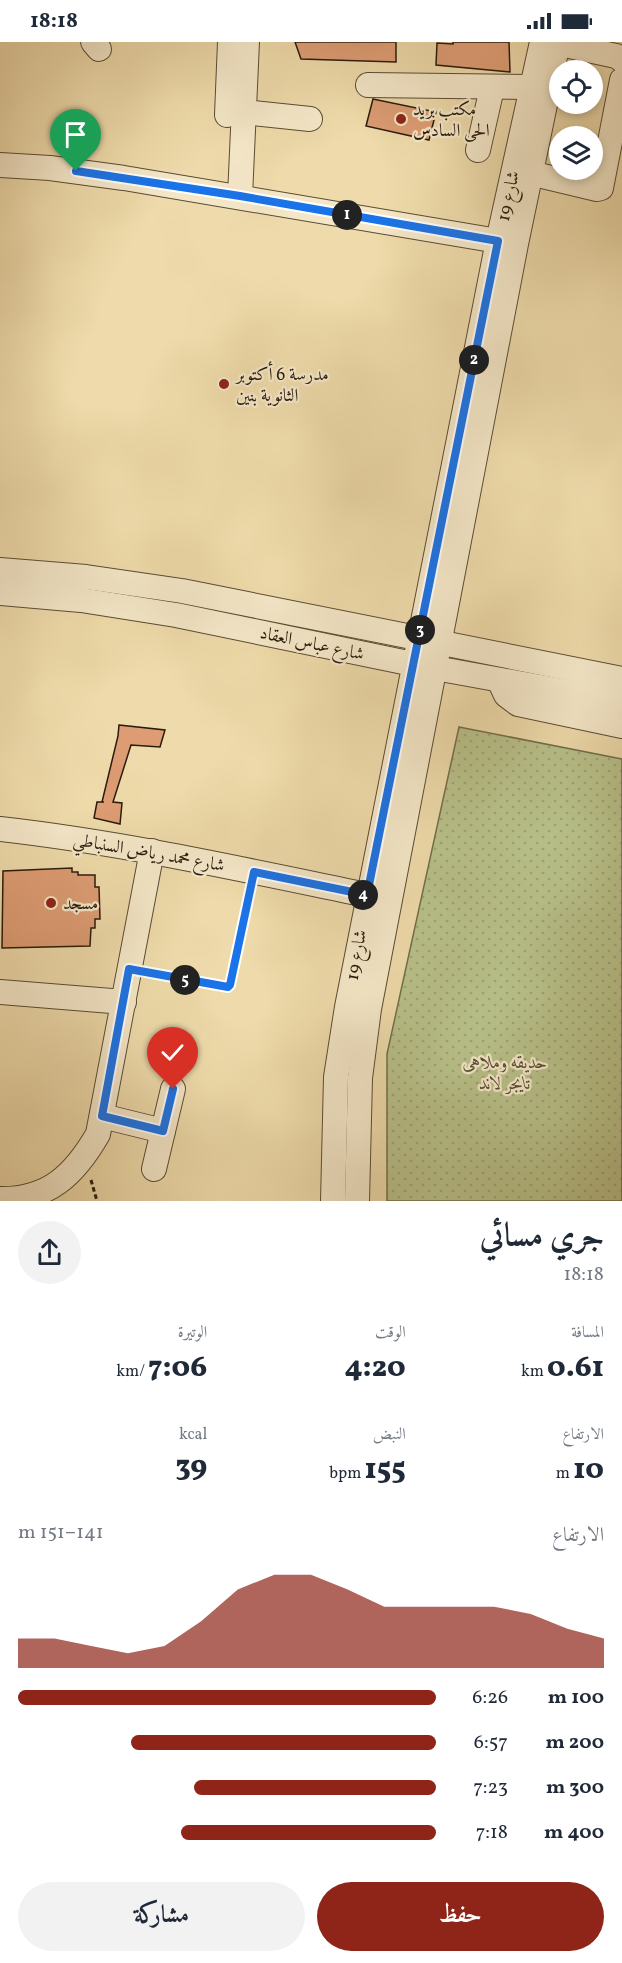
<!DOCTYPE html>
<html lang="ar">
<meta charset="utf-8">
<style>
:root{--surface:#fff;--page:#f2f2f3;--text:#1f2937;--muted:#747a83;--accent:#8f2418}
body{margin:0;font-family:Vollkorn,Amiri,serif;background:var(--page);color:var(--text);direction:rtl;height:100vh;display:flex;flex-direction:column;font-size:22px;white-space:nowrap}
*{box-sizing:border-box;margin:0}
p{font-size:20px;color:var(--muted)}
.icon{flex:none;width:33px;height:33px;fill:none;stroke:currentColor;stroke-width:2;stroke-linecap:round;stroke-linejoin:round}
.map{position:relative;height:1159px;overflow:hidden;direction:ltr}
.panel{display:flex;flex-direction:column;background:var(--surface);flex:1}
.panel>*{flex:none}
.fabs{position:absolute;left:549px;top:18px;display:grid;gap:12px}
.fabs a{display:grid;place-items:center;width:54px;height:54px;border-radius:50%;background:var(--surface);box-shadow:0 3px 9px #0003;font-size:30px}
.pin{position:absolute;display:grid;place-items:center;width:51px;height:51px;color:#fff;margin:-62px -26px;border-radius:50% 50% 50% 0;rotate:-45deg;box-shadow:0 0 6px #0007}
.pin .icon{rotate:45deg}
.km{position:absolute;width:30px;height:30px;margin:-15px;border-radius:50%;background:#222;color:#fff;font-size:16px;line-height:30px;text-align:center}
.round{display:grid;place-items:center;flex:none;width:63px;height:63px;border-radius:32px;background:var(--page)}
.overview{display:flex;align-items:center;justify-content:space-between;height:102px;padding:0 18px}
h1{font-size:33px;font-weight:800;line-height:45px}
.stats{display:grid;grid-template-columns:repeat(3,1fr);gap:9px;height:102px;padding:6px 18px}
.stats div{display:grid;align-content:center}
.stats b{font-size:30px;font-weight:800}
.stats small{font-size:16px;font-weight:400}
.stats p{font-size:16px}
.chart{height:168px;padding:12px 18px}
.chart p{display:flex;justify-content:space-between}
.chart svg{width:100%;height:108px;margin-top:6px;fill:var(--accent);opacity:.7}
.action{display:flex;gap:12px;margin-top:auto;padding:12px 18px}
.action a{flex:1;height:69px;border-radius:36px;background:var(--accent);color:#fff;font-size:24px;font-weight:800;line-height:69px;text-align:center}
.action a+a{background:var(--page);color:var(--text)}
ul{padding:0 18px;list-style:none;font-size:20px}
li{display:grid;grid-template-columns:96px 72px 1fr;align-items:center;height:45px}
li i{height:15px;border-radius:8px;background:var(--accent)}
.status{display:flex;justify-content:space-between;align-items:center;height:42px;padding:0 30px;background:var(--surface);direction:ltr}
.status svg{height:16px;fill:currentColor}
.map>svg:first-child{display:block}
.park{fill:url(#park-dots);stroke:#706e4b;stroke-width:1.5}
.building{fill:#dd9c73;stroke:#291b0d;stroke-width:1.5}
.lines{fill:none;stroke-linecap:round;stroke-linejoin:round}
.minor-casing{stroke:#5a4b34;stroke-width:26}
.path{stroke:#291b0d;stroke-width:3;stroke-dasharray:4.5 3;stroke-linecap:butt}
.minor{stroke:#f4e7c8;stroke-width:24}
.route-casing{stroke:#fff;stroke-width:12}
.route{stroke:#1a73e8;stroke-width:8}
.poi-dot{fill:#8f2418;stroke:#f4e7c8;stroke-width:2}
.labels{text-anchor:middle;stroke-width:4.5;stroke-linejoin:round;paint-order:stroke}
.poi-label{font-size:18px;fill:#291b0d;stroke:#f4e7c8;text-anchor:start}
.street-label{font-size:18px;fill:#291b0d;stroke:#f4e7c8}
.park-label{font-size:18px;font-style:italic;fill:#544d32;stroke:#f4e7c8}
</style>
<div class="status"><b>18:18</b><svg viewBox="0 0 49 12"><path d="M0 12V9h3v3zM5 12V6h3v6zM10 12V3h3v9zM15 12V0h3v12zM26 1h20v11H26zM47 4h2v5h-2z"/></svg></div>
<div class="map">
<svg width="622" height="1159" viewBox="0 0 622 1159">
<defs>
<pattern id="park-dots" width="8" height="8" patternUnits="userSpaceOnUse" patternTransform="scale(1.5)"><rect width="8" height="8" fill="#b8c089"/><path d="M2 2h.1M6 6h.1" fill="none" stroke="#9ea475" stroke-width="1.8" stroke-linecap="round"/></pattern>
</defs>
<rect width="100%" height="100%" fill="#eedaaa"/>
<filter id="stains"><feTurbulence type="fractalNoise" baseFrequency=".00333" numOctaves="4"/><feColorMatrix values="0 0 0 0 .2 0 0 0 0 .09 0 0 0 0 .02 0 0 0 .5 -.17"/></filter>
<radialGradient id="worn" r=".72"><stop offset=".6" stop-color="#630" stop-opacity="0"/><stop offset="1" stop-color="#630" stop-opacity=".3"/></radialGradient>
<path class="park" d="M 459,685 L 622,717 L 622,1159 L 387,1159 L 387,1012 Z"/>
<g class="building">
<path d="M 295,0 L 396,0 L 396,20 L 301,17 Z"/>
<path d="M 453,0 L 509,0 L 510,30 L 436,23 L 437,1 L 453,2 Z"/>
<path d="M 373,57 L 436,70 L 429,98 L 366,84 Z"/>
<path d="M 119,683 L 165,688 L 160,705 L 131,703 L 113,760 L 122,761 L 120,782 L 94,776 L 97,760 L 104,760 L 102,760 L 118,694 Z"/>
<path d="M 72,826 L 72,830 L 78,830 L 78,833 L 95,833 L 95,845 L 99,845 L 100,877 L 95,877 L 95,886 L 91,886 L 90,904 L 2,906 L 3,829 Z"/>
</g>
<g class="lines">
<defs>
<g id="minor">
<path d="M 93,0 L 99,7"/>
<path d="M 551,0 L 616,14 L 622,18"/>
<path d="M 368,43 L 531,45"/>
<path d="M 244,70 L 310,77"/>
<path d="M 227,73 L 230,0"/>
<path d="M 478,108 L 492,46"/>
<path d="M 0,123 L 50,126 L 124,136 L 498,199"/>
<path d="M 530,131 L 597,147 L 601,146 L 622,38"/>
<path d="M 240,154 L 247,0"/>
<path d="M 0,528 L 86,535 L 182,549 L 622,637"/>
<path d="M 0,551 L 81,558 L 176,573 L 413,622 L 622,660"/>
<path d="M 499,638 L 506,653 L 518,662 L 622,684"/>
<path d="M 0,787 C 124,801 245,828 367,853"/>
<path d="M 0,950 L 124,960"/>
<path d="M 102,1074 L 163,1089"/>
<path d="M 154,1127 L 173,1047"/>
<path d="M 0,1157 C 49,1158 75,1132 98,1092 L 152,809"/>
<path d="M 333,1159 L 336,1035 L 347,965 L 498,199 L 542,0"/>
<path d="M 357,1159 L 360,1036 L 369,967 L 516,202 L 558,0"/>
</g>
</defs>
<use href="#minor" class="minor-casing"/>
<g class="path">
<path d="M 149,931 L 228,945 L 230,943 L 250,849"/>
<path d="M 91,1138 L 97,1159"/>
</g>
<use href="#minor" class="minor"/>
</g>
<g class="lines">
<defs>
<path id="route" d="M 76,129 L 240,154 L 498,199 L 367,853 L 254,830 L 230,943 L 228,945 L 129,927 L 102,1074 L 163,1089 L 173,1047"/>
</defs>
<use href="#route" class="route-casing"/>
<use href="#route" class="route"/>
</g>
<g class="poi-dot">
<circle cx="401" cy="77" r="6"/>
<circle cx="224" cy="342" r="6"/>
<circle cx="51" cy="861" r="6"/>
</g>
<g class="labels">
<g class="poi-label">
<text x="413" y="73">مكتب بريد<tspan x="413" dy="21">الحى السادس</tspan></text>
<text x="236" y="338">مدرسة 6 أكتوبر<tspan x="236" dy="21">الثانوية بنين</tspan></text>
<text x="63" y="867">مسجد</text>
</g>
<g class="street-label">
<text transform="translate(508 154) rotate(-78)" y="6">شارع 19</text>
<text transform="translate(312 601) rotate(12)" y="6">شارع عباس العقاد</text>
<text transform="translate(149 810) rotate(10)" y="6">شارع محمد رياض السنباطي</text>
<text transform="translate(356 913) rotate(-80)" y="6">شارع 19</text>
</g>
<g class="park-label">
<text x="505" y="1026">حديقه وملاهى<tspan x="505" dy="21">تايجر لاند</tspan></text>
</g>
</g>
<rect width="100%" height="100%" filter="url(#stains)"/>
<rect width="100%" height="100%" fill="url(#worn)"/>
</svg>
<div class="fabs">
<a><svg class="icon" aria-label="locate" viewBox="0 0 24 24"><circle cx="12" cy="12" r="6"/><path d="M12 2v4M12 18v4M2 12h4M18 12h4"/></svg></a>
<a><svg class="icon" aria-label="layers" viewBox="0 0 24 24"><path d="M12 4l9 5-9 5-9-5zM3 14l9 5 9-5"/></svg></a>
</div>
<div class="pin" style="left:76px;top:129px;background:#1e9e55"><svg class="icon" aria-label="arrive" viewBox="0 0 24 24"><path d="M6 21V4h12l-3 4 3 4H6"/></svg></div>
<div class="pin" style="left:173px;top:1047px;background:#d93025"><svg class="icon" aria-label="check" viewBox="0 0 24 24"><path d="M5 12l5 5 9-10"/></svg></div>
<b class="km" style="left:347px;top:173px">1</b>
<b class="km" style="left:474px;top:318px">2</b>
<b class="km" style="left:420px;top:588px">3</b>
<b class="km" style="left:363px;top:853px">4</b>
<b class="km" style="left:185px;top:938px">5</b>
</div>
<section class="panel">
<div class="overview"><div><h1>جري مسائي</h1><p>18:18</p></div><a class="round"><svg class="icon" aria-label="share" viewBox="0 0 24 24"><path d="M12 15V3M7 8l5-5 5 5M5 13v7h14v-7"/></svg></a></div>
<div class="stats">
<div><p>المسافة</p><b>0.61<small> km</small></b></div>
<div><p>الوقت</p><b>4:20</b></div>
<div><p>الوتيرة</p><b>7:06<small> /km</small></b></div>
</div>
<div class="stats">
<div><p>الارتفاع</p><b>10<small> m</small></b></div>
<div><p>النبض</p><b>155<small> bpm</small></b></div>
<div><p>kcal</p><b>39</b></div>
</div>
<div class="chart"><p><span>الارتفاع</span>141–151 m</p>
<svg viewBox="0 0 160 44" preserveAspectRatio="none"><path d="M0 44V32L10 32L20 35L30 38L40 35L50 25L60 12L70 6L80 6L90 12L100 19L110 19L120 19L130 19L140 22L150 28L160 32V44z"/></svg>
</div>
<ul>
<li><b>100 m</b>6:26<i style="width:100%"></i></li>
<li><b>200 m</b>6:57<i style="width:73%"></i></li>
<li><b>300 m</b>7:23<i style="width:58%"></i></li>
<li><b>400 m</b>7:18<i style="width:61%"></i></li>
</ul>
<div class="action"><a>حفظ</a><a>مشاركة</a></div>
</section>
